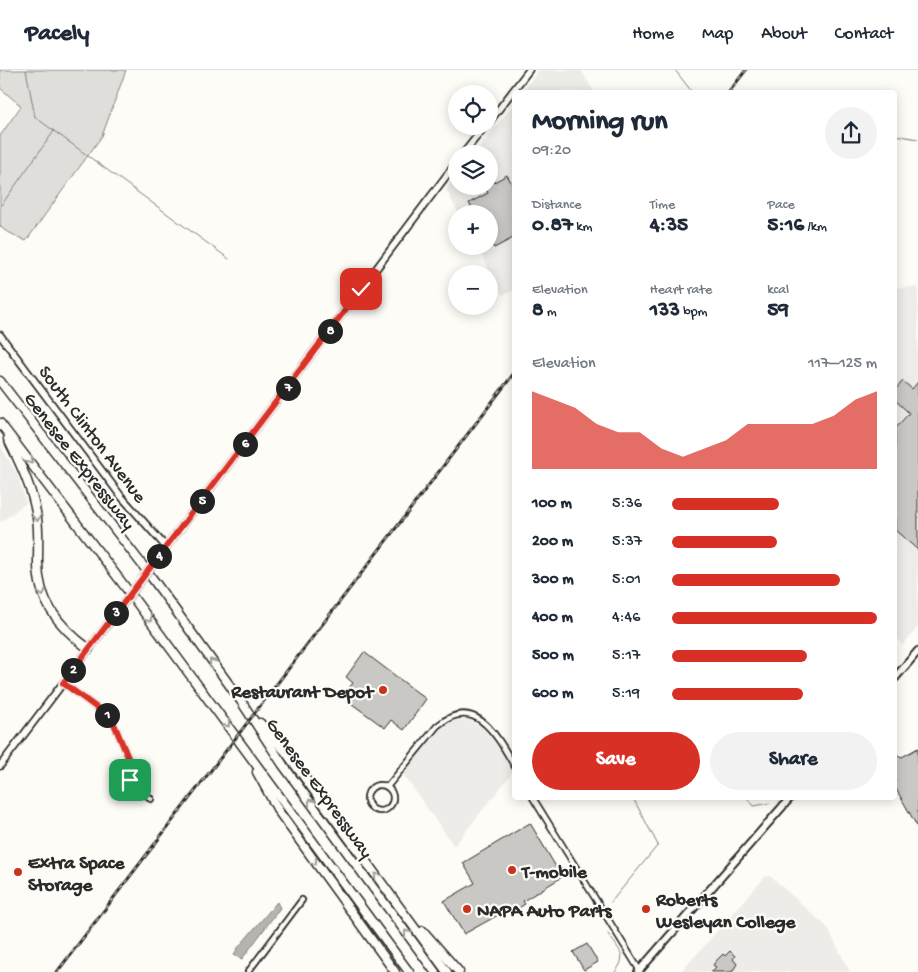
<!DOCTYPE html>
<meta charset="utf-8">
<style>
:root{--surface:#fff;--page:#f2f2f3;--text:#1f2937;--muted:#747a83;--line:#e0e1e3;--accent:#d93025}
body{margin:0;font-family:"Gochi Hand",sans-serif;background:var(--page);color:var(--text);height:100vh;display:flex;flex-direction:column;font-size:19px;white-space:nowrap}
*{box-sizing:border-box;margin:0}
p{font-size:16px;color:var(--muted)}
.icon{flex:none;width:28px;height:28px;fill:none;stroke:currentColor;stroke-width:2;stroke-linecap:round;stroke-linejoin:round}
.map{position:relative;flex:1;overflow:hidden}
.panel{position:absolute;left:512px;top:20px;width:385px;height:710px;display:flex;flex-direction:column;background:var(--surface);border-radius:5px;box-shadow:0 2px 12px #0003}
.panel>*{flex:none}
.buttons{position:absolute;left:448px;top:15px;display:grid;gap:10px}
.buttons a{display:grid;place-items:center;width:50px;height:50px;border-radius:50%;background:var(--surface);box-shadow:0 2px 12px #0003;font-size:25px}
.pin{position:absolute;display:grid;place-items:center;width:42px;height:42px;color:#fff;margin:-21px;border-radius:10px;box-shadow:0 2px 8px #0006}
.km{position:absolute;width:25px;height:25px;margin:-12px;border-radius:50%;background:#222;color:#fff;font-size:14px;line-height:25px;text-align:center}
.round{display:grid;place-items:center;flex:none;width:52px;height:52px;border-radius:26px;background:var(--page)}
.summary{display:flex;align-items:center;justify-content:space-between;height:85px;padding:0 20px}
h1{font-size:28px;font-weight:700;line-height:38px}
.stats{display:grid;grid-template-columns:repeat(3,1fr);gap:8px;height:85px;padding:5px 20px}
.stats div{display:grid;align-content:center}
.stats b{font-size:21px;font-weight:700}
.stats small{font-size:14px;font-weight:400}
.stats p{font-size:14px}
.chart{height:140px;padding:10px 20px}
.chart p{display:flex;justify-content:space-between}
.chart svg{width:100%;height:90px;margin-top:5px;fill:var(--accent);opacity:.7}
.primary-button{display:flex;gap:10px;margin-top:auto;padding:10px 20px}
.primary-button a{flex:1;height:58px;border-radius:30px;background:var(--accent);color:#fff;font-size:20px;font-weight:700;line-height:58px;text-align:center}
.primary-button a+a{background:var(--page);color:var(--text)}
ul{padding:0 20px;list-style:none;font-size:16px}
li{display:grid;grid-template-columns:80px 60px 1fr;align-items:center;height:38px}
li i{height:12px;border-radius:6px;background:var(--accent)}
header{display:flex;align-items:center;gap:30px;box-sizing:border-box;height:70px;padding:0 25px;background:var(--surface);border-bottom:1px solid var(--line)}
header strong{font-size:24px}
nav{display:flex;gap:28px;margin-inline-start:auto;font-size:18px}
.map>svg:first-child{display:block}
.built{fill:#edece8}
.green{fill:#dfdeda;stroke:#858482}
.water{fill:#b5b4b1;stroke:#7e7d7b}
.lines{fill:none;stroke-linecap:round;stroke-linejoin:round}
.stream{stroke:#7e7d7b;stroke-width:1}
.building{fill:#c9c8c4;stroke:#2b2b2b}
.street-casing{stroke:#2b2b2b;stroke-width:8}
.secondary-casing{stroke:#2b2b2b;stroke-width:9}
.primary-casing{stroke:#2b2b2b;stroke-width:10}
.highway-casing{stroke:#2b2b2b;stroke-width:11}
.street{stroke:#fdfcf7;stroke-width:4.5}
.secondary{stroke:#fdfcf7;stroke-width:5.5}
.primary{stroke:#fdfcf7;stroke-width:6}
.highway{stroke:#fdfcf7;stroke-width:8}
.rail-casing{stroke:#2b2b2b;stroke-width:3}
.rail{stroke:#fdfcf7;stroke-width:1;stroke-dasharray:4;stroke-linecap:butt}
.secondary-bridge-casing{stroke:#2b2b2b;stroke-width:9;stroke-linecap:butt}
.secondary-bridge{stroke:#fdfcf7;stroke-width:5.5}
.oneway{stroke:#9e9e9b}
.route-casing{stroke:#fff;stroke-width:10}
.route{stroke:#d93025;stroke-width:6}
.poi-dot{fill:#c8321e;stroke:#fdfcf7;stroke-width:2}
.labels{text-anchor:middle;stroke-width:4.5;stroke-linejoin:round;paint-order:stroke}
.street-label{font-size:19px;fill:#2b2b2b;stroke:#fdfcf7}
.poi-label{font-size:19px;font-weight:bold;fill:#2b2b2b;stroke:#fdfcf7;text-anchor:start}
</style>
<header>
<strong>Pacely</strong>
<nav><a>Home</a><a>Map</a><a>About</a><a>Contact</a></nav>
</header>
<div class="map">
<svg width="918" height="902" viewBox="0 0 918 902">
<rect width="100%" height="100%" fill="#fdfcf7"/>
<filter id="ink" filterUnits="userSpaceOnUse"><feTurbulence type="fractalNoise" baseFrequency=".02" numOctaves="2"/><feDisplacementMap in="SourceGraphic" scale="10" xChannelSelector="R" yChannelSelector="G"/><feConvolveMatrix kernelMatrix="1 2 1 2 8 2 1 2 1" color-interpolation-filters="sRGB"/></filter>
<g filter="url(#ink)">
<g class="built">
<path d="M 539,0 L 581,0 L 594,22 L 522,22 Z"/>
<path d="M 515,32 L 515,220 L 502,225 L 477,176 L 489,176 L 489,144 L 459,144 L 446,119 L 456,107 L 456,116 L 489,116 L 489,84 L 475,84 Z"/>
<path d="M 918,217 L 918,557 L 902,576 L 895,564 L 895,218 Z"/>
<path d="M 0,375 L 18,406 L 26,433 L 0,453 Z"/>
<path d="M 467,649 L 482,657 L 502,682 L 513,702 L 454,776 L 403,704 L 439,658 L 449,651 Z"/>
<path d="M 766,806 L 770,806 L 827,857 L 850,902 L 681,902 Z"/>
</g>
<path class="green" d="M 0,0 L 126,0 L 102,66 L 26,171 L 4,160 L 0,156 L 0,66 L 21,36 L 0,18 Z"/>
<path class="water" d="M 277,832 L 280,838 L 242,889 L 234,885 L 237,879 Z"/>
<g class="lines">
<g class="stream">
<path d="M 675,0 L 692,22"/>
<path d="M 54,61 L 229,189"/>
<path d="M 895,65 L 918,69"/>
<path d="M 0,137 L 54,61 L 35,47 L 26,0"/>
<path d="M 747,728 L 754,736 L 770,733"/>
<path d="M 611,832 L 658,775 L 633,728"/>
<path d="M 608,864 C 618,879 629,886 615,902"/>
</g>
</g>
<g class="building">
<path d="M 507,105 L 515,119 L 515,167 L 494,178 L 489,169 L 489,144 L 475,144 L 469,133 L 488,123 L 485,117 Z"/>
<path d="M 903,311 L 912,319 L 918,312 L 918,480 L 895,460 L 895,359 L 909,343 L 895,330 L 895,320 Z"/>
<path d="M 364,582 L 426,629 L 404,660 L 391,650 L 385,658 L 348,631 L 355,622 L 349,618 L 353,613 L 346,607 Z"/>
<path d="M 918,678 L 918,758 L 895,717 L 895,684 L 902,687 Z"/>
<path d="M 530,753 L 562,807 L 523,831 L 525,834 L 511,843 L 509,839 L 464,864 L 444,831 L 475,813 L 463,793 Z"/>
<path d="M 587,874 L 598,892 L 584,900 L 573,882 Z"/>
<path d="M 730,881 L 735,886 L 733,889 L 737,894 L 732,902 L 711,902 L 716,897 L 713,895 L 716,891 L 723,884 L 725,886 Z"/>
</g>
<g class="lines">
<defs>
<g id="street">
<path d="M 63,613 L 112,649 L 129,690 L 130,710 L 151,729"/>
<circle cx="380" cy="728" r="13"/>
<path d="M 387,717 L 437,656 C 476,623 498,668 515,697"/>
<path d="M 533,728 L 640,901"/>
<path d="M 248,902 L 302,830"/>
</g>
<g id="secondary">
<path d="M 489,52 L 529,0"/>
<path d="M 463,84 L 485,56"/>
<path d="M 0,265 L 120,425 L 166,477"/>
<path d="M 160,485 L 456,93"/>
<path d="M 0,696 L 117,542"/>
</g>
<g id="primary">
<path d="M 895,608 L 918,581"/>
<path d="M 638,902 L 790,728"/>
</g>
<g id="highway">
<path d="M 0,311 L 147,501 L 241,631 L 283,695 L 435,902"/>
<path d="M 0,353 L 129,522 L 409,902"/>
<path d="M 8,369 C 21,395 33,420 37,448 C 39,462 38,476 38,490 C 37,530 58,556 89,579"/>
<path d="M 260,653 L 285,681 L 447,902"/>
<path d="M 257,702 L 279,742 L 395,902"/>
<path d="M 423,861 L 459,902"/>
</g>
</defs>
<use href="#street" class="street-casing"/>
<use href="#secondary" class="secondary-casing"/>
<use href="#primary" class="primary-casing"/>
<use href="#highway" class="highway-casing"/>
<use href="#street" class="street"/>
<use href="#secondary" class="secondary"/>
<use href="#primary" class="primary"/>
<use href="#highway" class="highway"/>
<defs>
<g id="rail">
<path d="M 729,22 L 746,0"/>
<path d="M 57,902 L 515,302"/>
</g>
</defs>
<use href="#rail" class="rail-casing"/>
<use href="#rail" class="rail"/>
<defs>
<path id="secondary-bridge" d="M 117,542 L 160,485"/>
</defs>
<use href="#secondary-bridge" class="secondary-bridge-casing"/>
<use href="#secondary-bridge" class="secondary-bridge"/>
</g>
<defs><path id="oneway-chevron" d="M-2-3.5L2.5 0L-2 3.5" fill="none" stroke-width="1.6" stroke-linecap="round" stroke-linejoin="round" transform="scale(1.25)"/></defs>
<g class="oneway">
<use href="#oneway-chevron" transform="translate(30 391) rotate(53)"/>
<use href="#oneway-chevron" transform="translate(37 448) rotate(81)"/>
<use href="#oneway-chevron" transform="translate(42 523) rotate(74)"/>
<use href="#oneway-chevron" transform="translate(149 549) rotate(53)"/>
<use href="#oneway-chevron" transform="translate(212 592) rotate(-126)"/>
<use href="#oneway-chevron" transform="translate(227 654) rotate(53)"/>
<use href="#oneway-chevron" transform="translate(311 732) rotate(-126)"/>
<use href="#oneway-chevron" transform="translate(314 792) rotate(55)"/>
<use href="#oneway-chevron" transform="translate(377 806) rotate(-127)"/>
<use href="#oneway-chevron" transform="translate(407 863) rotate(-126)"/>
</g>
</g>
<g class="lines" filter="url(#ink)">
<defs>
<path id="route" d="M 130,710 L 129,690 L 112,649 L 63,613 L 361,219"/>
</defs>
<use href="#route" class="route-casing"/>
<use href="#route" class="route"/>
</g>
<g class="poi-dot">
<circle cx="383" cy="620" r="5"/>
<circle cx="512" cy="800" r="5"/>
<circle cx="18" cy="802" r="5"/>
<circle cx="467" cy="839" r="5"/>
<circle cx="646" cy="839" r="5"/>
</g>
<g class="labels">
<g class="street-label">
<text transform="translate(94 363) rotate(53)" y="7">South Clinton Avenue</text>
<text transform="translate(81 390) rotate(52)" y="7">Genesee Expressway</text>
<text transform="translate(321 717) rotate(54)" y="7">Genesee Expressway</text>
</g>
<g class="poi-label">
<text x="373" y="627" text-anchor="end">Restaurant Depot</text>
<text x="28" y="798">Extra Space<tspan x="28" dy="22">Storage</tspan></text>
<text x="522" y="807">T-mobile</text>
<text x="656" y="835">Roberts<tspan x="656" dy="22">Wesleyan College</tspan></text>
<text x="477" y="846">NAPA Auto Parts</text>
</g>
</g>
</svg>
<div class="buttons">
<a><svg class="icon" aria-label="locate" viewBox="0 0 24 24"><circle cx="12" cy="12" r="6"/><path d="M12 2v4M12 18v4M2 12h4M18 12h4"/></svg></a>
<a><svg class="icon" aria-label="layers" viewBox="0 0 24 24"><path d="M12 4l9 5-9 5-9-5zM3 14l9 5 9-5"/></svg></a>
<a>+</a>
<a>−</a>
</div>
<div class="pin" style="left:130px;top:710px;background:#1e9e55"><svg class="icon" aria-label="arrive" viewBox="0 0 24 24"><path d="M6 21V4h12l-3 4 3 4H6"/></svg></div>
<div class="pin" style="left:361px;top:219px;background:#d93025"><svg class="icon" aria-label="check" viewBox="0 0 24 24"><path d="M5 12l5 5 9-10"/></svg></div>
<b class="km" style="left:107px;top:645px">1</b>
<b class="km" style="left:73px;top:600px">2</b>
<b class="km" style="left:116px;top:543px">3</b>
<b class="km" style="left:159px;top:486px">4</b>
<b class="km" style="left:202px;top:431px">5</b>
<b class="km" style="left:245px;top:374px">6</b>
<b class="km" style="left:288px;top:318px">7</b>
<b class="km" style="left:330px;top:261px">8</b>
<section class="panel">
<div class="summary"><div><h1>Morning run</h1><p>09:20</p></div><a class="round"><svg class="icon" aria-label="share" viewBox="0 0 24 24"><path d="M12 15V3M7 8l5-5 5 5M5 13v7h14v-7"/></svg></a></div>
<div class="stats">
<div><p>Distance</p><b>0.87<small> km</small></b></div>
<div><p>Time</p><b>4:35</b></div>
<div><p>Pace</p><b>5:16<small> /km</small></b></div>
</div>
<div class="stats">
<div><p>Elevation</p><b>8<small> m</small></b></div>
<div><p>Heart rate</p><b>133<small> bpm</small></b></div>
<div><p>kcal</p><b>59</b></div>
</div>
<div class="chart"><p><span>Elevation</span>117–125 m</p>
<svg viewBox="0 0 160 44" preserveAspectRatio="none"><path d="M0 44V6L10 10L20 14L30 22L40 26L50 26L60 34L70 38L80 34L90 30L100 22L110 22L120 22L130 22L140 18L150 10L160 6V44z"/></svg>
</div>
<ul>
<li><b>100 m</b>5:36<i style="width:52%"></i></li>
<li><b>200 m</b>5:37<i style="width:51%"></i></li>
<li><b>300 m</b>5:01<i style="width:82%"></i></li>
<li><b>400 m</b>4:46<i style="width:100%"></i></li>
<li><b>500 m</b>5:17<i style="width:66%"></i></li>
<li><b>600 m</b>5:19<i style="width:64%"></i></li>
</ul>
<div class="primary-button"><a>Save</a><a>Share</a></div>
</section>
</div>
